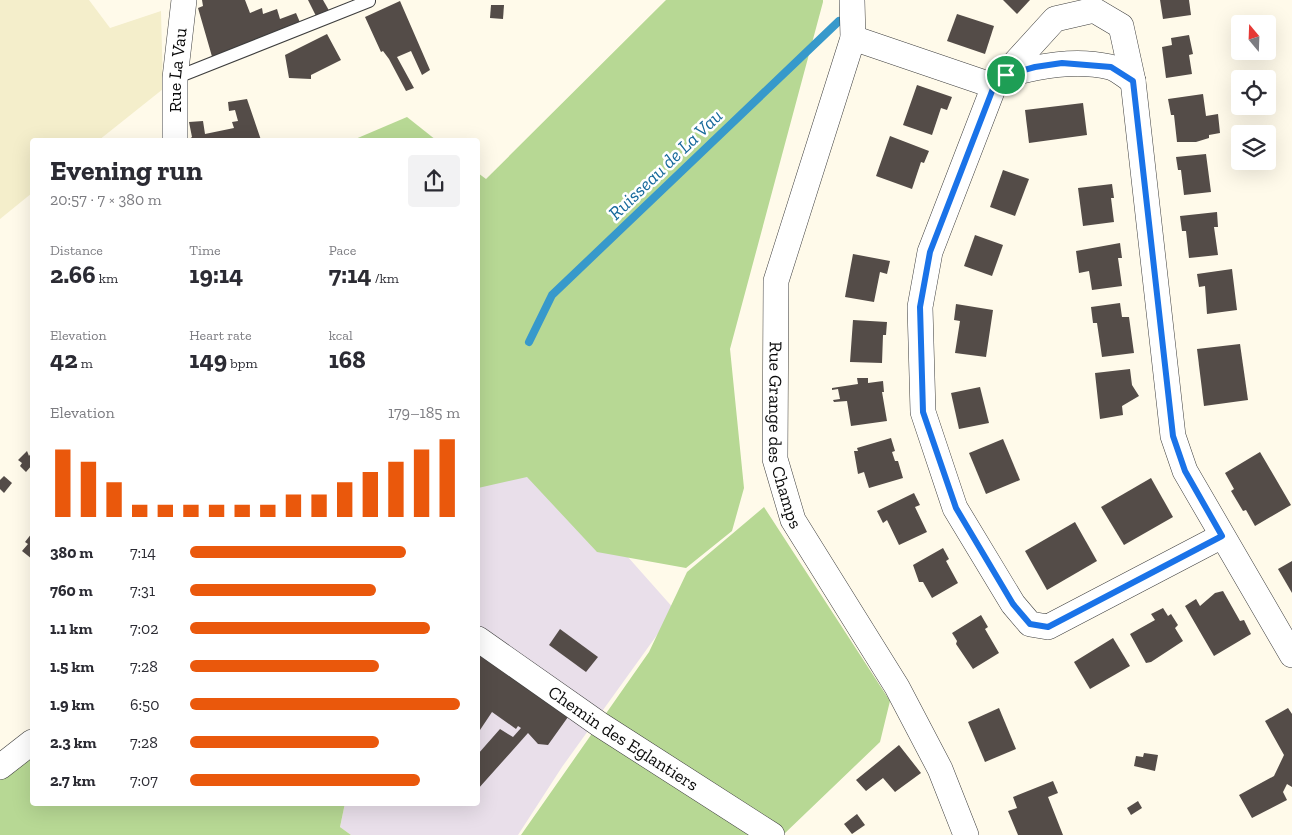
<!DOCTYPE html>
<meta charset="utf-8">
<style>
:root{--surface:#fff;--page:#f2f2f3;--text:#2b2b33;--muted:#7c7c81;--accent:#ea580c}
body{margin:0;font-family:"Zilla Slab",serif;background:var(--page);color:var(--text);height:100vh;display:flex;flex-direction:column;font-size:19px;white-space:nowrap}
*{box-sizing:border-box;margin:0}
p{font-size:16px;color:var(--muted)}
.icon{flex:none;width:28px;height:28px;fill:none;stroke:currentColor;stroke-width:2;stroke-linecap:round;stroke-linejoin:round}
.map{position:relative;flex:1;overflow:hidden}
.side{position:absolute;left:30px;top:138px;width:450px;height:668px;display:flex;flex-direction:column;background:var(--surface);border-radius:5px;box-shadow:0 5px 20px #0002}
.side>*{flex:none}
.needle{width:32px;rotate:341deg}
.fabs{position:absolute;left:1231px;top:15px;display:grid;gap:10px}
.fabs a{display:grid;place-items:center;width:45px;height:45px;border-radius:5px;background:var(--surface);box-shadow:0 5px 20px #0002;font-size:25px}
.pin{position:absolute;display:grid;place-items:center;width:42px;height:42px;color:#fff;margin:-21px;border:2px solid #fff;border-radius:50%;box-shadow:0 1px 5px #0007}
.round{display:grid;place-items:center;flex:none;width:52px;height:52px;border-radius:5px;background:var(--page)}
.overview{display:flex;align-items:center;justify-content:space-between;height:85px;padding:0 20px}
h1{font-size:28px;font-weight:700;line-height:38px}
.metrics{display:grid;grid-template-columns:repeat(3,1fr);gap:8px;height:85px;padding:5px 20px}
.metrics div{display:grid;align-content:center}
.metrics b{font-size:25px;font-weight:700}
.metrics small{font-size:14px;font-weight:400}
.metrics p{font-size:14px}
.chart{height:140px;padding:10px 20px}
.chart p{display:flex;justify-content:space-between}
.chart svg{width:100%;height:90px;margin-top:5px;stroke:var(--accent);stroke-width:6}
ul{padding:0 20px;list-style:none;font-size:16px}
li{display:grid;grid-template-columns:80px 60px 1fr;align-items:center;height:38px}
li i{height:12px;border-radius:6px;background:var(--accent)}
.map>svg:first-child{display:block}
.industrial{fill:#e9dfea}
.farmland{fill:#f4eecb}
.forest{fill:#b7d894}
.lines{fill:none;stroke-linecap:round;stroke-linejoin:round}
.stream{stroke:#3799cb;stroke-width:8}
.building{fill:#544c48}
.service-casing{stroke:#3e3e3e;stroke-width:14}
.minor-casing{stroke:#3e3e3e;stroke-width:26}
.service{stroke:#fff;stroke-width:12}
.minor{stroke:#fff;stroke-width:25}
.route-casing{stroke:#fff;stroke-width:10}
.route{stroke:#1a73e8;stroke-width:6}
.labels{text-anchor:middle;stroke-width:5;stroke-linejoin:round;paint-order:stroke}
.street-label{font-size:18px;fill:#0b0b0b;stroke:#fff}
.water-label{font-size:19px;font-style:italic;fill:#17699b;stroke:#fff}
</style>
<div class="map">
<svg width="1292" height="835" viewBox="0 0 1292 835">
<rect width="100%" height="100%" fill="#fffaea"/>
<path class="industrial" d="M 524,440 L 675,610 L 562,767 L 518,835 L 351,835 L 340,827 L 345,803 L 478,802 L 478,476 Z"/>
<path class="farmland" d="M 0,0 L 89,0 L 110,28 L 161,11 L 163,89 L 99,140 L 32,140 L 32,193 L 0,219 Z"/>
<g class="forest">
<path d="M 666,0 L 823,0 L 823,2 L 730,349 L 744,488 L 732,531 L 686,568 L 597,552 L 527,477 L 478,488 L 478,173 L 486,179 Z"/>
<path d="M 407,117 L 436,140 L 353,140 Z"/>
<path d="M 764,507 L 890,701 L 880,742 L 783,835 L 521,835 L 649,652 L 687,572 Z"/>
<path d="M 32,731 L 32,802 L 345,803 L 340,827 L 351,835 L 0,835 L 0,758 Z"/>
</g>
<g class="lines">
<path class="stream" d="M 529,342 L 552,295 L 839,21"/>
</g>
<g class="building">
<path d="M 202,0 L 245,0 L 250,13 L 262,8 L 263,14 L 277,9 L 280,19 L 296,13 L 302,27 L 213,60 L 198,8 L 203,6 Z"/>
<path d="M 308,0 L 323,0 L 331,14 L 318,20 Z"/>
<path d="M 1003,0 L 1030,0 L 1017,14 Z"/>
<path d="M 1160,0 L 1189,0 L 1191,15 L 1163,19 Z"/>
<path d="M 400,1 L 430,70 L 422,75 L 411,51 L 397,57 L 414,88 L 406,91 L 389,59 L 383,51 L 381,52 L 365,17 Z"/>
<path d="M 491,5 L 504,5 L 503,19 L 490,18 Z"/>
<path d="M 957,14 L 994,26 L 985,54 L 947,41 Z"/>
<path d="M 327,34 L 341,60 L 311,75 L 311,79 L 289,78 L 285,55 Z"/>
<path d="M 1189,35 L 1193,54 L 1189,55 L 1192,74 L 1166,78 L 1162,47 L 1172,45 L 1171,38 Z"/>
<path d="M 917,85 L 952,97 L 947,110 L 941,108 L 932,135 L 903,125 Z"/>
<path d="M 1203,94 L 1206,116 L 1218,114 L 1220,133 L 1209,135 L 1209,138 L 1196,142 L 1177,142 L 1174,115 L 1171,115 L 1168,99 Z"/>
<path d="M 247,99 L 261,140 L 188,140 L 192,137 L 189,122 L 203,121 L 205,134 L 234,128 L 232,122 L 238,121 L 235,110 L 229,111 L 228,102 Z"/>
<path d="M 1083,103 L 1087,135 L 1029,143 L 1025,110 Z"/>
<path d="M 890,136 L 929,151 L 924,163 L 921,162 L 912,189 L 876,176 Z"/>
<path d="M 1206,154 L 1211,192 L 1184,195 L 1181,170 L 1178,170 L 1176,157 Z"/>
<path d="M 1003,170 L 1029,179 L 1015,216 L 990,207 Z"/>
<path d="M 1112,184 L 1114,198 L 1111,198 L 1114,222 L 1083,226 L 1078,188 Z"/>
<path d="M 1217,212 L 1218,227 L 1214,227 L 1218,255 L 1189,258 L 1186,231 L 1182,231 L 1180,216 Z"/>
<path d="M 975,235 L 1003,245 L 992,276 L 964,266 Z"/>
<path d="M 1120,243 L 1122,258 L 1118,258 L 1122,286 L 1092,290 L 1089,271 L 1079,273 L 1076,251 Z"/>
<path d="M 853,254 L 890,261 L 887,274 L 880,272 L 874,302 L 845,297 Z"/>
<path d="M 1232,269 L 1237,310 L 1207,314 L 1205,286 L 1199,287 L 1197,274 Z"/>
<path d="M 1120,303 L 1122,317 L 1129,317 L 1134,353 L 1102,357 L 1097,323 L 1093,323 L 1091,307 Z"/>
<path d="M 956,304 L 993,310 L 986,357 L 955,353 L 960,321 L 954,320 Z"/>
<path d="M 853,320 L 887,322 L 886,335 L 883,335 L 882,363 L 850,362 Z"/>
<path d="M 1240,344 L 1248,400 L 1204,406 L 1197,349 Z"/>
<path d="M 1130,369 L 1132,385 L 1139,396 L 1122,406 L 1123,415 L 1100,419 L 1095,373 Z"/>
<path d="M 857,378 L 868,378 L 868,383 L 883,381 L 884,392 L 882,392 L 887,421 L 851,426 L 847,401 L 834,402 L 833,400 L 840,399 L 838,389 L 832,390 L 832,388 L 858,384 Z"/>
<path d="M 980,387 L 989,423 L 959,429 L 951,393 Z"/>
<path d="M 891,438 L 895,451 L 892,452 L 895,461 L 898,461 L 903,478 L 869,488 L 864,472 L 858,474 L 854,451 L 858,451 L 857,448 Z"/>
<path d="M 1003,439 L 1020,480 L 986,494 L 969,453 Z"/>
<path d="M 27,451 L 29,456 L 32,452 L 32,465 L 26,472 L 20,466 L 22,463 L 18,460 Z"/>
<path d="M 1260,452 L 1291,505 L 1255,526 L 1246,510 L 1243,511 L 1231,491 L 1234,489 L 1225,473 Z"/>
<path d="M 4,476 L 12,483 L 4,493 L 0,489 L 0,480 Z"/>
<path d="M 1151,478 L 1173,517 L 1124,545 L 1101,507 Z"/>
<path d="M 914,493 L 920,505 L 915,507 L 927,532 L 899,545 L 887,520 L 883,523 L 877,511 Z"/>
<path d="M 1075,522 L 1097,561 L 1047,590 L 1025,551 Z"/>
<path d="M 32,533 L 32,559 L 22,551 L 28,544 L 25,542 Z"/>
<path d="M 943,548 L 949,559 L 946,561 L 958,583 L 932,598 L 923,582 L 919,582 L 913,565 Z"/>
<path d="M 1292,561 L 1292,593 L 1278,569 Z"/>
<path d="M 1223,591 L 1240,621 L 1244,620 L 1251,634 L 1214,656 L 1185,606 L 1196,599 L 1200,606 L 1215,593 Z"/>
<path d="M 1163,608 L 1168,616 L 1171,614 L 1178,625 L 1175,628 L 1183,641 L 1151,662 L 1146,663 L 1130,634 L 1155,620 L 1151,614 Z"/>
<path d="M 981,615 L 988,627 L 985,629 L 999,653 L 973,669 L 956,644 L 957,641 L 952,633 Z"/>
<path d="M 560,629 L 598,657 L 586,672 L 549,645 Z"/>
<path d="M 1113,638 L 1130,666 L 1090,689 L 1074,662 Z"/>
<path d="M 478,651 L 568,717 L 548,745 L 538,744 L 528,733 L 478,789 L 478,754 L 500,729 L 513,737 L 521,728 L 518,726 L 516,729 L 492,712 L 478,733 Z"/>
<path d="M 999,708 L 1016,749 L 985,762 L 968,722 Z"/>
<path d="M 1288,708 L 1292,714 L 1292,787 L 1287,784 L 1283,792 L 1287,800 L 1252,818 L 1239,795 L 1274,776 L 1284,755 L 1265,721 Z"/>
<path d="M 899,745 L 921,773 L 895,792 L 883,778 L 866,791 L 856,780 Z"/>
<path d="M 1144,753 L 1158,755 L 1155,771 L 1134,766 L 1136,756 L 1143,757 Z"/>
<path d="M 1053,781 L 1058,793 L 1048,797 L 1063,835 L 1018,835 L 1008,811 L 1017,808 L 1013,797 Z"/>
<path d="M 1138,801 L 1142,808 L 1131,815 L 1127,808 Z"/>
<path d="M 857,814 L 865,825 L 852,834 L 844,824 Z"/>
</g>
<g class="lines">
<defs>
<path id="service" d="M 175,78 L 369,1"/>
<g id="minor">
<path id="s1" d="M 852,0 L 853,38 L 776,281 L 775,459 L 793,520 L 897,687 L 940,769 L 966,835"/>
<path d="M 853,38 L 994,86 L 1055,19 L 1094,10 L 1121,26 L 1133,81 L 1173,436 L 1185,471 L 1292,655"/>
<path d="M 1006,75 C 1039,66 1075,59 1110,67 C 1118,69 1126,77 1133,81"/>
<path d="M 994,86 L 930,252 L 920,307 L 923,412 L 955,508 L 1013,604 L 1030,624 L 1048,627 L 1222,536"/>
<path id="s2" d="M 175,140 L 175,78 L 184,0"/>
<path id="s3" d="M 478,639 L 599,724 L 772,835"/>
<path d="M 0,767 L 32,742"/>
</g>
</defs>
<use href="#service" class="service-casing"/>
<use href="#minor" class="minor-casing"/>
<use href="#service" class="service"/>
<use href="#minor" class="minor"/>
</g>
<g class="lines">
<defs>
<path id="route" d="M 1062,63 L 1111,67 L 1133,81 L 1173,436 L 1185,471 L 1222,536 L 1048,627 L 1030,624 L 1013,604 L 956,508 L 923,412 L 920,307 L 930,252 L 994,86 L 1006,75 L 1035,67 Z"/>
</defs>
<use href="#route" class="route-casing"/>
<use href="#route" class="route"/>
</g>
<g class="labels">
<g class="street-label">
<text dy="6" stroke="none"><textPath href="#s2" startOffset="70">Rue La Vau</textPath></text>
<text dy="6" stroke="none"><textPath href="#s1" startOffset="448">Rue Grange des Champs</textPath></text>
<text dy="6" stroke="none"><textPath href="#s3" startOffset="176">Chemin des Eglantiers</textPath></text>
</g>
<g class="water-label">
<text transform="translate(665 164) rotate(-44)" y="7">Ruisseau de La Vau</text>
</g>
</g>
</svg>
<div class="fabs">
<a><svg class="needle" viewBox="-14 -14 28 28"><path d="M0-13l5 13h-10z" fill="#e53935"/><path d="M0 13l5-13h-10z" fill="#7c7c81"/></svg></a>
<a><svg class="icon" aria-label="locate" viewBox="0 0 24 24"><circle cx="12" cy="12" r="6"/><path d="M12 2v4M12 18v4M2 12h4M18 12h4"/></svg></a>
<a><svg class="icon" aria-label="layers" viewBox="0 0 24 24"><path d="M12 4l9 5-9 5-9-5zM3 14l9 5 9-5"/></svg></a>
</div>
<div class="pin" style="left:1006px;top:75px;background:#1e9e55"><svg class="icon" aria-label="arrive" viewBox="0 0 24 24"><path d="M6 21V4h12l-3 4 3 4H6"/></svg></div>
<section class="side">
<div class="overview"><div><h1>Evening run</h1><p>20:57 · 7 × 380 m</p></div><a class="round"><svg class="icon" aria-label="share" viewBox="0 0 24 24"><path d="M12 15V3M7 8l5-5 5 5M5 13v7h14v-7"/></svg></a></div>
<div class="metrics">
<div><p>Distance</p><b>2.66<small> km</small></b></div>
<div><p>Time</p><b>19:14</b></div>
<div><p>Pace</p><b>7:14<small> /km</small></b></div>
</div>
<div class="metrics">
<div><p>Elevation</p><b>42<small> m</small></b></div>
<div><p>Heart rate</p><b>149<small> bpm</small></b></div>
<div><p>kcal</p><b>168</b></div>
</div>
<div class="chart"><p><span>Elevation</span>179–185 m</p>
<svg viewBox="0 0 160 44" preserveAspectRatio="none"><path d="M5 44V11M15 44V17M25 44V27M35 44V38M45 44V38M55 44V38M65 44V38M75 44V38M85 44V38M95 44V33M105 44V33M115 44V27M125 44V22M135 44V17M145 44V11M155 44V6"/></svg>
</div>
<ul>
<li><b>380 m</b>7:14<i style="width:80%"></i></li>
<li><b>760 m</b>7:31<i style="width:69%"></i></li>
<li><b>1.1 km</b>7:02<i style="width:89%"></i></li>
<li><b>1.5 km</b>7:28<i style="width:70%"></i></li>
<li><b>1.9 km</b>6:50<i style="width:100%"></i></li>
<li><b>2.3 km</b>7:28<i style="width:70%"></i></li>
<li><b>2.7 km</b>7:07<i style="width:85%"></i></li>
</ul>
</section>
</div>
